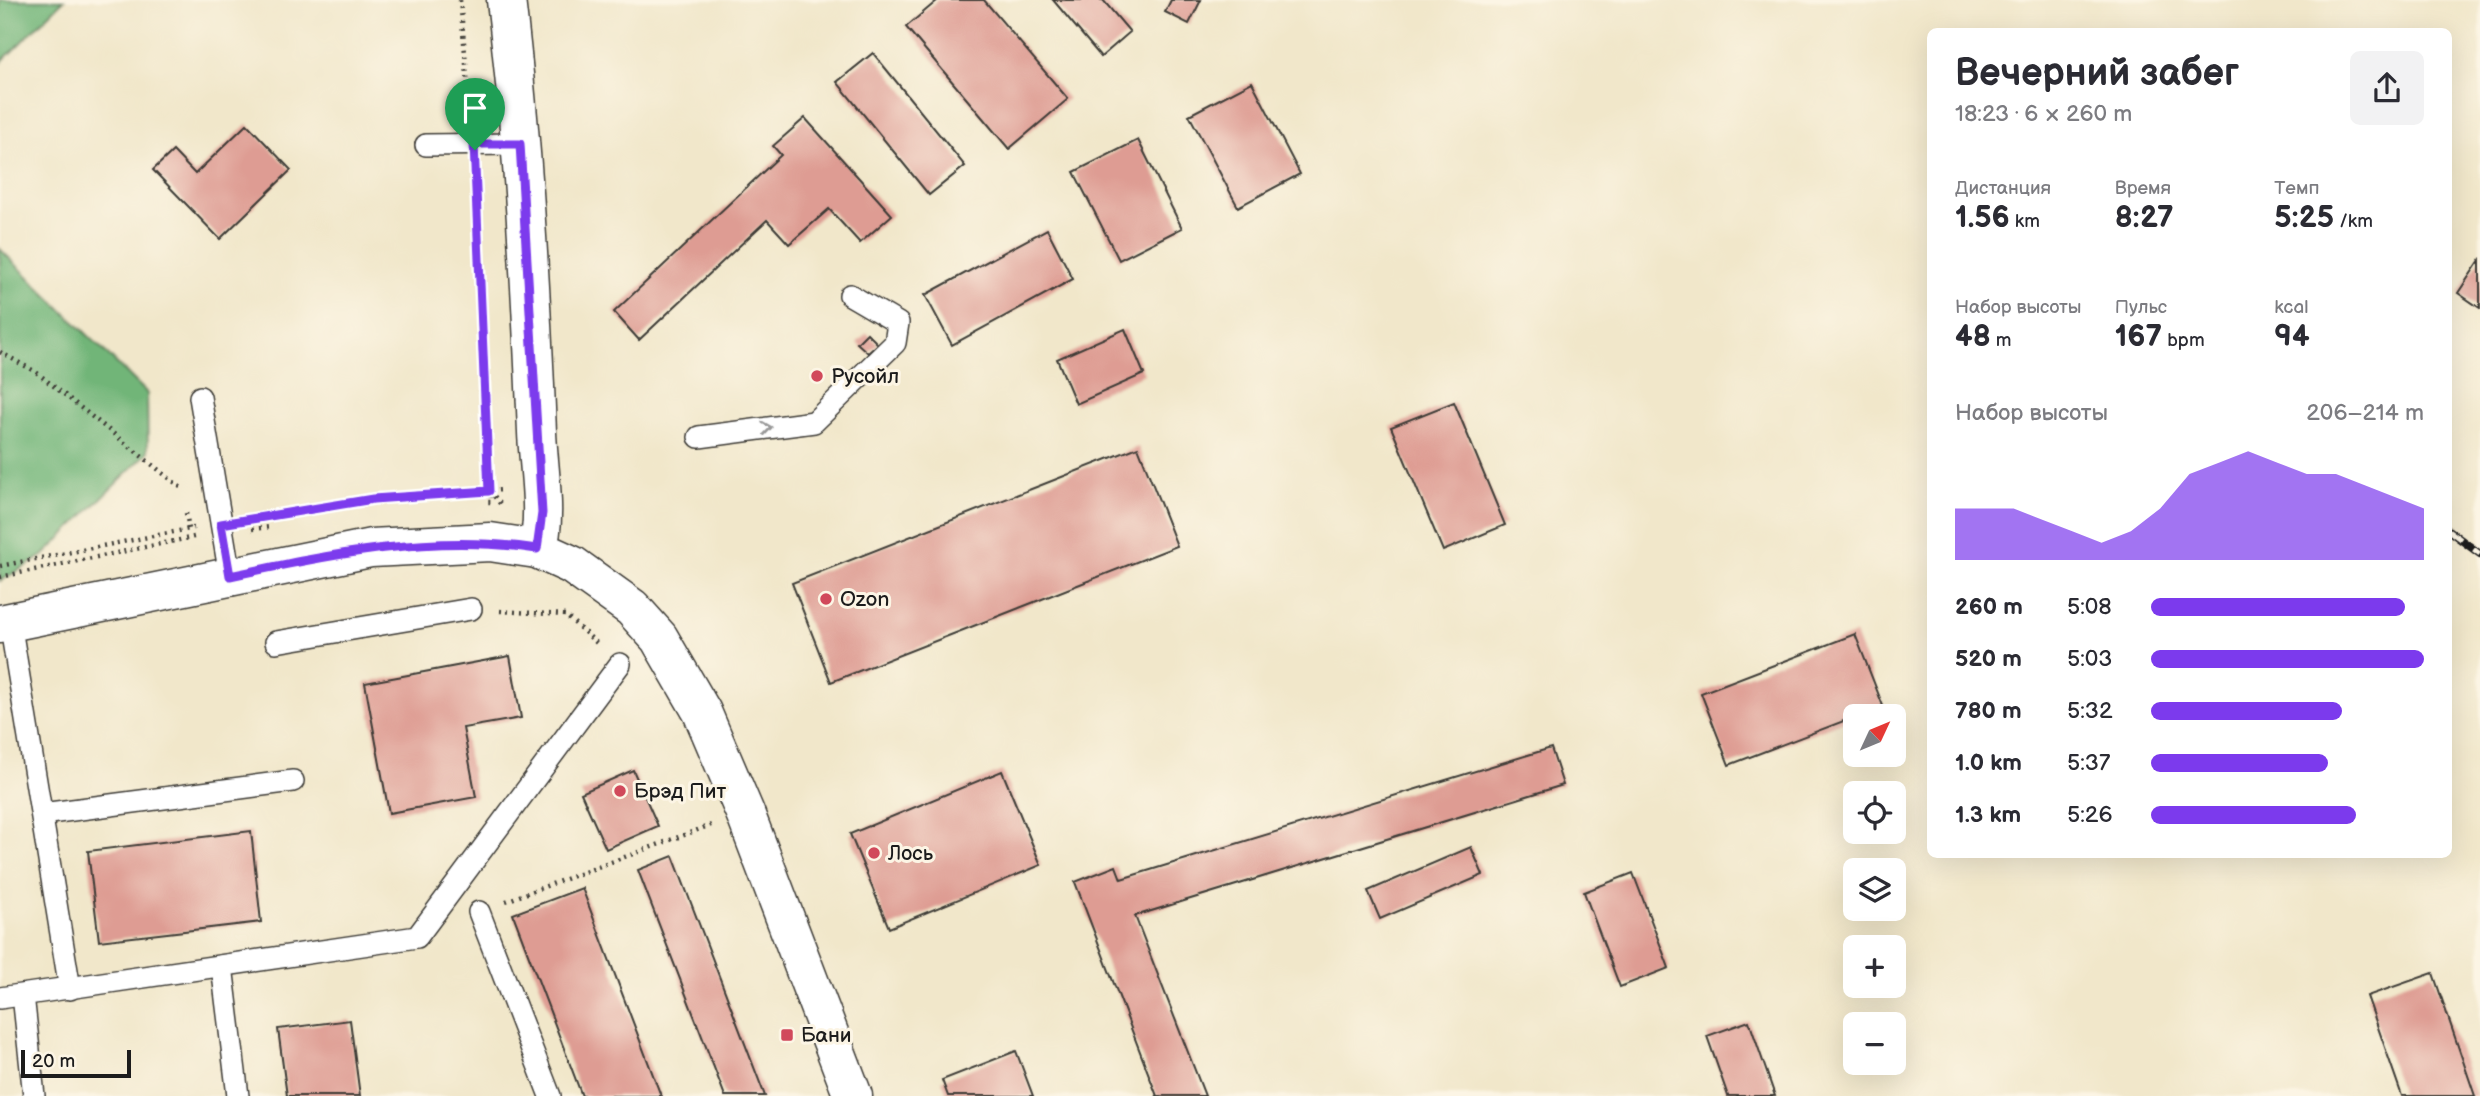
<!DOCTYPE html>
<html lang="ru">
<meta charset="utf-8">
<style>
:root{--surface:#fff;--page:#f2f2f3;--text:#2b2b33;--muted:#7c7c81;--accent:#7c3aed}
body{margin:0;font-family:"Balsamiq Sans",sans-serif;background:var(--page);color:var(--text);height:100vh;display:flex;flex-direction:column;font-size:26px;white-space:nowrap}
*{box-sizing:border-box;margin:0}
p{font-size:23px;color:var(--muted)}
.icon{flex:none;width:38px;height:38px;fill:none;stroke:currentColor;stroke-width:2;stroke-linecap:round;stroke-linejoin:round}
.map{position:relative;flex:1;overflow:hidden}
.sheet{position:absolute;left:1927px;top:28px;width:525px;height:830px;display:flex;flex-direction:column;background:var(--surface);border-radius:10px;box-shadow:0 7px 28px #0002}
.sheet>*{flex:none}
.needle{width:46px;rotate:46deg}
.fabs{position:absolute;left:1843px;top:704px;display:grid;gap:14px}
.fabs a{display:grid;place-items:center;width:63px;height:63px;border-radius:10px;background:var(--surface);box-shadow:0 7px 28px #0002;font-size:35px}
.scale{position:absolute;left:21px;bottom:18px;width:110px;box-sizing:border-box;padding-left:7px;border:4px solid #1c1c1c;border-top:0;font-size:19px;line-height:24px;white-space:nowrap;color:#1c1c1c;-webkit-text-stroke:5px #fcf5e5;paint-order:stroke}
.pin{position:absolute;display:grid;place-items:center;width:60px;height:60px;color:#fff;margin:-72px -30px;border-radius:50% 50% 50% 0;rotate:-45deg;box-shadow:0 0 7px #0007}
.pin .icon{rotate:45deg}
.round{display:grid;place-items:center;flex:none;width:74px;height:74px;border-radius:10px;background:var(--page)}
.head{display:flex;align-items:center;justify-content:space-between;height:119px;padding:0 28px}
h1{font-size:38px;font-weight:600;line-height:52px}
.metrics{display:grid;grid-template-columns:repeat(3,1fr);gap:10px;height:119px;padding:7px 28px}
.metrics div{display:grid;align-content:center}
.metrics b{font-size:30px;font-weight:600}
.metrics small{font-size:19px;font-weight:400}
.metrics p{font-size:19px}
.chart{height:196px;padding:14px 28px}
.chart p{display:flex;justify-content:space-between}
.chart svg{width:100%;height:126px;margin-top:7px;fill:var(--accent);opacity:.7}
ul{padding:0 28px;list-style:none;font-size:23px}
li{display:grid;grid-template-columns:112px 84px 1fr;align-items:center;height:52px}
li i{height:18px;border-radius:9px;background:var(--accent)}
.map>svg:first-child{display:block}
.forest{fill:#71b578;stroke:#46684a;stroke-width:2}
.building{fill:#de9c93}
.lines{fill:none;stroke-linecap:round;stroke-linejoin:round}
.lane-casing{stroke:#3c3a36;stroke-width:24}
.street-casing{stroke:#3c3a36;stroke-width:41}
.secondary-casing{stroke:#3c3a36;stroke-width:41}
.path{stroke:#3c3a36;stroke-width:4.5;stroke-dasharray:2 5;stroke-linecap:butt}
.lane{stroke:#fff;stroke-width:21}
.street{stroke:#fff;stroke-width:38}
.secondary{stroke:#fff;stroke-width:38}
.rail-casing{stroke:#1c1c1c;stroke-width:8}
.rail{stroke:#fcf5e5;stroke-width:5;stroke-dasharray:16;stroke-linecap:butt}
.oneway{stroke:#999}
.route-casing{stroke:#fff;stroke-width:14}
.route{stroke:#7c3aed;stroke-width:9}
.poi-dot{fill:#d1495b;stroke:#fcf5e5;stroke-width:2.5}
.labels{text-anchor:middle;stroke-width:6;stroke-linejoin:round;paint-order:stroke}
.poi-label{font-size:21px;fill:#1c1c1c;stroke:#fcf5e5;text-anchor:start}
</style>
<div class="map">
<svg width="2480" height="1096" viewBox="0 0 2480 1096">
<rect width="100%" height="100%" fill="#fcf5e5"/>
<filter id="ink" filterUnits="userSpaceOnUse"><feTurbulence type="fractalNoise" baseFrequency=".0143" numOctaves="2"/><feDisplacementMap in="SourceGraphic" scale="14" xChannelSelector="R" yChannelSelector="G"/><feConvolveMatrix kernelMatrix="1 2 1 2 8 2 1 2 1" color-interpolation-filters="sRGB"/></filter>
<filter id="wash" filterUnits="userSpaceOnUse"><feTurbulence type="fractalNoise" baseFrequency=".00686" numOctaves="4" result="noise"/><feDisplacementMap in="SourceGraphic" scale="28" xChannelSelector="R" yChannelSelector="G"/><feGaussianBlur stdDeviation="1.57" result="paint"/><feColorMatrix in="noise" values="0 0 0 0 0 0 0 0 0 0 0 0 0 0 0 0 0 1.4 0 .05"/><feComposite in="paint" operator="in"/></filter>
<g filter="url(#wash)">
<rect width="100%" height="100%" fill="#f1e7ca"/>
<g class="forest">
<path d="M 0,0 L 64,0 L 0,63 Z"/>
<path d="M 0,249 L 147,393 L 148,452 L 43,556 L 0,581 Z"/>
</g>
<g id="blocks">
<g class="building">
<path d="M 938,0 L 984,0 L 1068,99 L 1009,149 L 906,27 Z"/>
<path d="M 1053,0 L 1103,0 L 1130,32 L 1101,57 Z"/>
<path d="M 1171,0 L 1201,0 L 1189,24 L 1165,12 Z"/>
<path d="M 873,53 L 965,166 L 929,195 L 837,82 Z"/>
<path d="M 1252,82 L 1300,174 L 1238,207 L 1189,115 Z"/>
<path d="M 805,118 L 892,215 L 860,243 L 829,209 L 789,244 L 767,220 L 639,340 L 614,312 L 781,155 L 773,146 Z"/>
<path d="M 247,124 L 291,170 L 220,239 L 153,170 L 173,151 L 195,174 Z"/>
<path d="M 1138,140 L 1182,228 L 1119,260 L 1074,172 Z"/>
<path d="M 1047,229 L 1073,279 L 952,345 L 925,295 Z"/>
<path d="M 2480,260 L 2480,308 L 2458,293 Z"/>
<path d="M 1125,329 L 1144,374 L 1076,404 L 1057,359 Z"/>
<path d="M 867,333 L 878,344 L 868,353 L 857,343 Z"/>
<path d="M 1454,402 L 1505,525 L 1443,551 L 1391,427 Z"/>
<path d="M 1138,447 L 1177,546 L 831,682 L 792,583 Z"/>
<path d="M 1855,634 L 1883,706 L 1729,765 L 1701,693 Z"/>
<path d="M 510,656 L 521,718 L 463,728 L 476,797 L 389,813 L 365,683 Z"/>
<path d="M 1551,748 L 1563,785 L 1135,916 L 1205,1096 L 1157,1096 L 1075,882 L 1116,866 L 1121,879 Z"/>
<path d="M 633,770 L 658,826 L 606,849 L 581,793 Z"/>
<path d="M 1002,771 L 1041,865 L 889,928 L 850,834 Z"/>
<path d="M 251,831 L 261,922 L 99,941 L 88,851 Z"/>
<path d="M 1471,847 L 1483,875 L 1380,919 L 1368,891 Z"/>
<path d="M 673,856 L 765,1096 L 725,1096 L 638,870 Z"/>
<path d="M 1633,873 L 1669,968 L 1620,987 L 1584,892 Z"/>
<path d="M 582,888 L 661,1096 L 582,1096 L 513,914 Z"/>
<path d="M 2433,973 L 2475,1096 L 2402,1096 L 2367,996 Z"/>
<path d="M 350,1020 L 360,1096 L 287,1096 L 278,1029 Z"/>
<path d="M 1749,1021 L 1775,1096 L 1728,1096 L 1707,1036 Z"/>
<path d="M 1016,1051 L 1033,1096 L 948,1096 L 942,1080 Z"/>
</g>
</g>
</g>
<g filter="url(#ink)">
<use href="#blocks" fill-opacity="0" stroke="#3c3a36" stroke-width="2"/>
<g class="lines">
<defs>
<g id="lane">
<path d="M 426,145 L 520,144"/>
<path d="M 200,397 L 230,576"/>
<path d="M 699,437 L 814,422 L 895,343 L 898,323 L 850,295"/>
<path d="M 10,622 L 70,989"/>
<path d="M 276,642 L 471,609"/>
<path d="M 42,814 L 293,781"/>
<path d="M 479,912 L 550,1096"/>
<path d="M 222,966 L 238,1096"/>
<path d="M 23,995 L 34,1096"/>
<path d="M 0,998 L 417,937 L 620,664"/>
</g>
<path id="street" d="M 506,0 C 523,143 531,288 537,432 C 538,465 548,519 537,549"/>
<path id="secondary" d="M 0,624 L 371,548 L 490,542 L 537,549 L 572,565 L 632,608 L 659,638 L 702,712 L 745,813 L 853,1096"/>
</defs>
<use href="#lane" class="lane-casing"/>
<use href="#street" class="street-casing"/>
<use href="#secondary" class="secondary-casing"/>
<g class="path">
<path d="M 460,0 L 471,117"/>
<path d="M 476,174 L 491,502 L 488,502"/>
<path d="M 0,352 L 36,372 L 184,490"/>
<path d="M 490,491 L 502,506"/>
<path d="M 186,513 L 189,529"/>
<path d="M 248,520 L 373,499 L 503,490"/>
<path d="M 252,529 L 271,527"/>
<path d="M 0,566 L 194,528"/>
<path d="M 0,577 L 194,537"/>
<path d="M 500,611 L 565,615 L 599,645"/>
<path d="M 506,901 L 711,825"/>
</g>
<use href="#lane" class="lane"/>
<use href="#street" class="street"/>
<use href="#secondary" class="secondary"/>
<defs>
<path id="rail" d="M 2448,530 L 2480,554"/>
</defs>
<use href="#rail" class="rail-casing"/>
<use href="#rail" class="rail"/>
</g>
<defs><path id="oneway-chevron" d="M-2-3.5L2.5 0L-2 3.5" fill="none" stroke-width="1.6" stroke-linecap="round" stroke-linejoin="round" transform="scale(1.75)"/></defs>
<use class="oneway" href="#oneway-chevron" transform="translate(767 428) rotate(-8)"/>
</g>
<g class="lines" filter="url(#ink)">
<defs>
<path id="route" d="M 474,144 L 520,144 L 542,513 L 537,549 C 433,533 332,554 230,576 L 221,524 L 373,499 L 489,491 Z"/>
</defs>
<use href="#route" class="route-casing"/>
<use href="#route" class="route"/>
</g>
<g class="poi-dot">
<circle cx="817" cy="376" r="7"/>
<circle cx="826" cy="599" r="7"/>
<circle cx="620" cy="791" r="7"/>
<circle cx="874" cy="853" r="7"/>
<rect x="780" y="1028" width="14" height="14" rx="3.5"/>
</g>
<g class="labels">
<g class="poi-label">
<text x="831" y="383">Русойл</text>
<text x="840" y="606">Ozon</text>
<text x="634" y="798">Брэд Пит</text>
<text x="888" y="860">Лось</text>
<text x="801" y="1042">Бани</text>
</g>
</g>
</svg>
<div class="fabs">
<a><svg class="needle" viewBox="-14 -14 28 28"><path d="M0-13l5 13h-10z" fill="#e53935"/><path d="M0 13l5-13h-10z" fill="#7c7c81"/></svg></a>
<a><svg class="icon" aria-label="locate" viewBox="0 0 24 24"><circle cx="12" cy="12" r="6"/><path d="M12 2v4M12 18v4M2 12h4M18 12h4"/></svg></a>
<a><svg class="icon" aria-label="layers" viewBox="0 0 24 24"><path d="M12 4l9 5-9 5-9-5zM3 14l9 5 9-5"/></svg></a>
<a>+</a>
<a>−</a>
</div>
<div class="scale">20 m</div>
<div class="pin" style="left:475px;top:150px;background:#1e9e55"><svg class="icon" aria-label="arrive" viewBox="0 0 24 24"><path d="M6 21V4h12l-3 4 3 4H6"/></svg></div>
<section class="sheet">
<div class="head"><div><h1>Вечерний забег</h1><p>18:23 · 6 × 260 m</p></div><a class="round"><svg class="icon" aria-label="share" viewBox="0 0 24 24"><path d="M12 15V3M7 8l5-5 5 5M5 13v7h14v-7"/></svg></a></div>
<div class="metrics">
<div><p>Дистанция</p><b>1.56<small> km</small></b></div>
<div><p>Время</p><b>8:27</b></div>
<div><p>Темп</p><b>5:25<small> /km</small></b></div>
</div>
<div class="metrics">
<div><p>Набор высоты</p><b>48<small> m</small></b></div>
<div><p>Пульс</p><b>167<small> bpm</small></b></div>
<div><p>kcal</p><b>94</b></div>
</div>
<div class="chart"><p><span>Набор высоты</span>206–214 m</p>
<svg viewBox="0 0 160 44" preserveAspectRatio="none"><path d="M0 44V26L10 26L20 26L30 30L40 34L50 38L60 34L70 26L80 14L90 10L100 6L110 10L120 14L130 14L140 18L150 22L160 26V44z"/></svg>
</div>
<ul>
<li><b>260 m</b>5:08<i style="width:93%"></i></li>
<li><b>520 m</b>5:03<i style="width:100%"></i></li>
<li><b>780 m</b>5:32<i style="width:70%"></i></li>
<li><b>1.0 km</b>5:37<i style="width:65%"></i></li>
<li><b>1.3 km</b>5:26<i style="width:75%"></i></li>
</ul>
</section>
</div>
